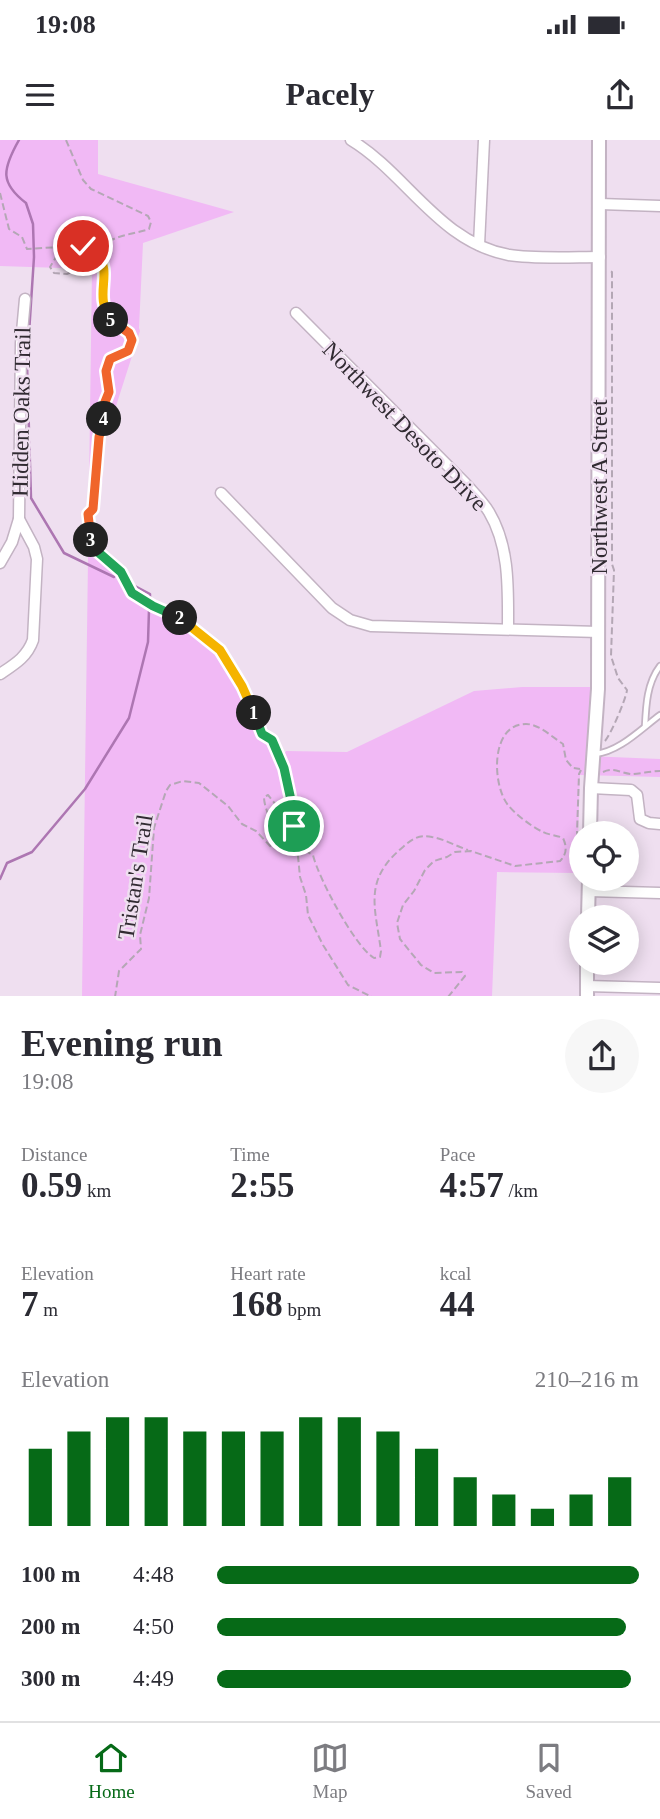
<!DOCTYPE html>
<meta charset="utf-8">
<style>
:root{--surface:#fff;--page:#f7f7f7;--text:#2b2b33;--muted:#7c7c81;--line:#e1e1e2;--accent:#066a17}
body{margin:0;font-family:Georgia,serif;background:var(--page);color:var(--text);height:100vh;display:flex;flex-direction:column;font-size:26px;white-space:nowrap}
*{box-sizing:border-box;margin:0}
p{font-size:23px;color:var(--muted)}
.icon{flex:none;width:38px;height:38px;fill:none;stroke:currentColor;stroke-width:2;stroke-linecap:round;stroke-linejoin:round}
.map{position:relative;height:856px;overflow:hidden}
.side{display:flex;flex-direction:column;background:var(--surface);flex:1}
.side>*{flex:none}
.tools{position:absolute;left:569px;top:681px;display:grid;gap:14px}
.tools a{display:grid;place-items:center;width:70px;height:70px;border-radius:50%;background:var(--surface);box-shadow:0 4px 18px #0003;font-size:35px}
.pin{position:absolute;display:grid;place-items:center;width:60px;height:60px;color:#fff;margin:-30px;border:4px solid #fff;border-radius:50%;box-shadow:0 2px 7px #0007}
.km{position:absolute;width:35px;height:35px;margin:-18px;border-radius:50%;background:#222;color:#fff;font-size:19px;line-height:35px;text-align:center}
.round{display:grid;place-items:center;flex:none;width:74px;height:74px;border-radius:37px;background:var(--page)}
.headline{display:flex;align-items:center;justify-content:space-between;height:119px;padding:0 21px}
h1{font-size:38px;font-weight:600;line-height:52px}
.figures{display:grid;grid-template-columns:repeat(3,1fr);gap:10px;height:119px;padding:7px 21px}
.figures div{display:grid;align-content:center}
.figures b{font-size:35px;font-weight:600}
.figures small{font-size:19px;font-weight:400}
.figures p{font-size:19px}
.chart{height:196px;padding:14px 21px}
.chart p{display:flex;justify-content:space-between}
.chart svg{width:100%;height:126px;margin-top:7px;stroke:var(--accent);stroke-width:6}
ul{padding:0 21px;list-style:none;font-size:23px}
li{display:grid;grid-template-columns:112px 84px 1fr;align-items:center;height:52px}
li i{height:18px;border-radius:9px;background:var(--accent)}
.status{display:flex;justify-content:space-between;align-items:center;height:49px;padding:0 35px;background:var(--surface);direction:ltr}
.status svg{height:19px;fill:currentColor}
header{display:flex;justify-content:space-between;align-items:center;height:91px;padding:0 21px;background:var(--surface);font-size:32px;font-weight:600}
.tabs{display:flex;justify-content:space-around;align-items:center;height:98px;border-top:2px solid var(--line);background:var(--surface);font-size:19px;color:var(--muted)}
.tabs a{display:grid;justify-items:center;gap:4px}
.tabs .current{color:var(--accent)}
.map>svg:first-child{display:block}
.green{fill:#f1b9f5}
.lines{fill:none;stroke-linecap:round;stroke-linejoin:round}
.stream{stroke:#ad76b2;stroke-width:2.5}
.service-casing{stroke:#c3b3c3;stroke-width:8}
.minor-casing{stroke:#c3b3c3;stroke-width:13}
.tertiary-casing{stroke:#c3b3c3;stroke-width:16}
.path{stroke:#b4a7b5;stroke-width:2;stroke-dasharray:7 3.5;stroke-linecap:butt}
.service{stroke:#fff;stroke-width:4.5}
.minor{stroke:#fff;stroke-width:10}
.tertiary{stroke:#fff;stroke-width:12}
.split-1-casing{stroke:#fff;stroke-width:14}
.split-2-casing{stroke:#fff;stroke-width:14}
.split-3-casing{stroke:#fff;stroke-width:14}
.split-4-casing{stroke:#fff;stroke-width:14}
.split-5-casing{stroke:#fff;stroke-width:14}
.split-6-casing{stroke:#fff;stroke-width:14}
.split-1{stroke:#22a559;stroke-width:9}
.split-2{stroke:#f5b400;stroke-width:9}
.split-3{stroke:#22a559;stroke-width:9}
.split-4{stroke:#f0652b;stroke-width:9}
.split-5{stroke:#f0652b;stroke-width:9}
.split-6{stroke:#f5b400;stroke-width:9}
.labels{text-anchor:middle;stroke-width:5;stroke-linejoin:round;paint-order:stroke}
.street-label{font-size:23px;fill:#312b32;stroke:#efdff0}
</style>
<div class="status"><b>19:08</b><svg viewBox="0 0 49 12"><path d="M0 12V9h3v3zM5 12V6h3v6zM10 12V3h3v9zM15 12V0h3v12zM26 1h20v11H26zM47 4h2v5h-2z"/></svg></div>
<header><svg class="icon" aria-label="menu" viewBox="0 0 24 24"><path d="M4 6h16M4 12h16M4 18h16"/></svg>Pacely<svg class="icon" aria-label="share" viewBox="0 0 24 24"><path d="M12 15V3M7 8l5-5 5 5M5 13v7h14v-7"/></svg></header>
<div class="map">
<svg width="660" height="857" viewBox="0 0 660 857">
<rect width="100%" height="100%" fill="#efdff0"/>
<path class="green" d="M 0,0 L 98,0 L 98,34 L 234,72 L 143,103 L 139,188 L 140,191 L 102,310 L 103,336 L 100,357 L 92,369 L 97,401 L 138,460 L 211,495 L 284,615 L 286,611 L 347,612 L 474,551 L 522,547 L 592,547 L 587,616 L 660,619 L 660,637 L 580,635 L 577,733 L 497,732 L 492,856 L 82,856 L 92,129 L 0,126 Z"/>
<g class="lines">
<g class="stream">
<path d="M 19,0 C 2,30 0,43 26,63 L 33,84 L 34,117 L 27,224 L 31,358 L 64,413 L 114,437"/>
<path d="M 133,445 L 150,454 L 150,457"/>
<path d="M 0,739 L 7,723 L 32,712 L 85,649 L 129,578 L 148,502 L 149,470"/>
</g>
<defs>
<g id="service">
<path d="M 645,586 C 646,565 647,543 660,526"/>
<path d="M 595,614 C 619,612 641,589 660,575"/>
</g>
<g id="minor">
<path d="M 351,0 C 407,34 439,102 509,115 C 533,119 574,117 600,117"/>
<path d="M 600,64 L 660,66"/>
<path d="M 479,105 L 484,0"/>
<path d="M 296,173 L 465,343 C 473,352 483,362 489,372 C 510,407 508,450 508,489"/>
<path d="M 221,353 L 332,468 L 350,480 L 371,486 L 599,492"/>
<path d="M 0,423 L 12,402 L 19,379 L 21,203 L 25,159"/>
<path d="M 0,534 C 15,524 27,517 33,500 L 37,419 L 34,407 L 19,379"/>
<path d="M 591,648 L 631,650 L 637,655 L 640,679 L 649,683 L 660,684"/>
<path d="M 589,751 L 660,753"/>
<path d="M 587,846 L 660,848"/>
</g>
<g id="tertiary">
<path d="M 590,693 L 591,648 L 598,549 L 599,0"/>
<path d="M 588,777 L 589,738"/>
<path d="M 587,857 L 587,822"/>
</g>
</defs>
<use href="#service" class="service-casing"/>
<use href="#minor" class="minor-casing"/>
<use href="#tertiary" class="tertiary-casing"/>
<g class="path">
<path d="M 66,0 L 83,40 L 91,49 L 148,76 L 151,82 L 149,89 C 133,95 105,95 98,114 C 110,130 97,150 103,168 C 108,183 128,186 132,200 L 128,211 L 110,219 L 106,231 L 109,252 L 105,262 L 105,275 L 99,297 L 93,369 L 88,375 L 91,406 L 121,432 L 132,453 L 153,466 L 179,477 L 220,510 L 242,546 L 262,594 L 272,600 L 284,628 L 294,675 L 294,686 L 290,691 L 284,688 L 277,666 L 268,655 L 264,657 C 264,672 279,692 273,707 L 271,707 L 256,691 L 242,684 L 228,666 L 199,643 L 183,641 L 170,645 L 166,651 L 154,688 L 149,758 L 140,795 L 141,809 L 119,831 L 115,857"/>
<path d="M 0,53 L 9,89 L 22,97 L 27,109 L 59,107 L 59,112 L 50,127 L 54,133 L 67,134 L 78,129 L 82,109 L 90,98 L 94,101 L 88,109 L 88,113 L 97,114"/>
<path d="M 605,601 C 611,594 626,559 627,550 L 618,538 L 611,516 L 614,430 L 612,424 L 612,132 L 609,130"/>
<path d="M 603,632 C 614,627 620,633 631,634 C 640,634 650,631 660,631"/>
<path d="M 295,683 L 297,706 L 313,715 C 318,737 355,807 374,818 L 380,817 L 381,811 C 375,766 363,740 403,707 C 412,699 419,694 432,697 C 444,699 456,706 468,710"/>
<path d="M 284,689 L 285,695 L 297,706 L 300,737 L 306,755 L 308,775 L 323,805 L 348,845 L 372,857"/>
<path d="M 581,708 L 577,693 L 579,634 L 581,630"/>
<path d="M 580,733 L 581,713"/>
<path d="M 579,814 L 580,784"/>
<path d="M 448,857 L 465,836 L 462,832 L 434,833 L 421,825 L 400,799 L 397,783 L 403,765 L 414,751 L 425,730 L 434,721 L 447,717 L 455,712 L 471,711 L 515,726 L 560,721 C 567,714 567,707 563,698 C 556,695 549,695 543,692 C 532,687 515,674 508,665 C 492,645 490,584 526,584 C 539,584 552,597 563,604 L 566,620 L 573,628 L 580,629"/>
</g>
<use href="#service" class="service"/>
<use href="#minor" class="minor"/>
<use href="#tertiary" class="tertiary"/>
</g>
<g class="lines">
<defs>
<path id="split-1" d="M 254,573 L 262,594 L 272,600 L 284,628 L 294,674 L 294,686"/>
<path id="split-2" d="M 180,478 L 220,510 L 242,546 L 254,573"/>
<path id="split-3" d="M 91,400 L 91,406 L 121,432 L 132,453 L 153,466 L 180,478"/>
<path id="split-4" d="M 91,400 L 88,374 L 93,369 L 99,297 L 104,279"/>
<path id="split-5" d="M 104,279 L 105,262 L 109,252 L 106,231 L 110,219 L 128,211 L 132,200 L 129,193 L 111,180"/>
<path id="split-6" d="M 83,106 L 90,98 L 93,99 L 88,113 L 98,114 C 113,135 93,155 111,180"/>
</defs>
<use href="#split-1" class="split-1-casing"/>
<use href="#split-2" class="split-2-casing"/>
<use href="#split-3" class="split-3-casing"/>
<use href="#split-4" class="split-4-casing"/>
<use href="#split-5" class="split-5-casing"/>
<use href="#split-6" class="split-6-casing"/>
<use href="#split-1" class="split-1"/>
<use href="#split-2" class="split-2"/>
<use href="#split-3" class="split-3"/>
<use href="#split-4" class="split-4"/>
<use href="#split-5" class="split-5"/>
<use href="#split-6" class="split-6"/>
</g>
<g class="labels">
<g class="street-label">
<text transform="translate(21 272) rotate(-89)" y="8">Hidden Oaks Trail</text>
<text transform="translate(405 286) rotate(46)" y="8">Northwest Desoto Drive</text>
<text transform="translate(599 347) rotate(-90)" y="8">Northwest A Street</text>
<text transform="translate(135 737) rotate(-81)" y="8">Tristan's Trail</text>
</g>
</g>
</svg>
<div class="tools">
<a><svg class="icon" aria-label="locate" viewBox="0 0 24 24"><circle cx="12" cy="12" r="6"/><path d="M12 2v4M12 18v4M2 12h4M18 12h4"/></svg></a>
<a><svg class="icon" aria-label="layers" viewBox="0 0 24 24"><path d="M12 4l9 5-9 5-9-5zM3 14l9 5 9-5"/></svg></a>
</div>
<div class="pin" style="left:294px;top:686px;background:#1e9e55"><svg class="icon" aria-label="arrive" viewBox="0 0 24 24"><path d="M6 21V4h12l-3 4 3 4H6"/></svg></div>
<div class="pin" style="left:83px;top:106px;background:#d93025"><svg class="icon" aria-label="check" viewBox="0 0 24 24"><path d="M5 12l5 5 9-10"/></svg></div>
<b class="km" style="left:254px;top:573px">1</b>
<b class="km" style="left:180px;top:478px">2</b>
<b class="km" style="left:91px;top:400px">3</b>
<b class="km" style="left:104px;top:279px">4</b>
<b class="km" style="left:111px;top:180px">5</b>
</div>
<section class="side">
<div class="headline"><div><h1>Evening run</h1><p>19:08</p></div><a class="round"><svg class="icon" aria-label="share" viewBox="0 0 24 24"><path d="M12 15V3M7 8l5-5 5 5M5 13v7h14v-7"/></svg></a></div>
<div class="figures">
<div><p>Distance</p><b>0.59<small> km</small></b></div>
<div><p>Time</p><b>2:55</b></div>
<div><p>Pace</p><b>4:57<small> /km</small></b></div>
</div>
<div class="figures">
<div><p>Elevation</p><b>7<small> m</small></b></div>
<div><p>Heart rate</p><b>168<small> bpm</small></b></div>
<div><p>kcal</p><b>44</b></div>
</div>
<div class="chart"><p><span>Elevation</span>210–216 m</p>
<svg viewBox="0 0 160 44" preserveAspectRatio="none"><path d="M5 44V17M15 44V11M25 44V6M35 44V6M45 44V11M55 44V11M65 44V11M75 44V6M85 44V6M95 44V11M105 44V17M115 44V27M125 44V33M135 44V38M145 44V33M155 44V27"/></svg>
</div>
<ul>
<li><b>100 m</b>4:48<i style="width:100%"></i></li>
<li><b>200 m</b>4:50<i style="width:97%"></i></li>
<li><b>300 m</b>4:49<i style="width:98%"></i></li>
</ul>
</section>
<nav class="tabs">
<a class="current"><svg class="icon" aria-label="home" viewBox="0 0 24 24"><path d="M3 11l9-7 9 7M6 9v11h12V9"/></svg>Home</a>
<a><svg class="icon" aria-label="map" viewBox="0 0 24 24"><path d="M3 6l6-2 6 2 6-2v14l-6 2-6-2-6 2zM9 4v14M15 6v14"/></svg>Map</a>
<a><svg class="icon" aria-label="saved" viewBox="0 0 24 24"><path d="M7 4h10v16l-5-4-5 4z"/></svg>Saved</a>
</nav>
